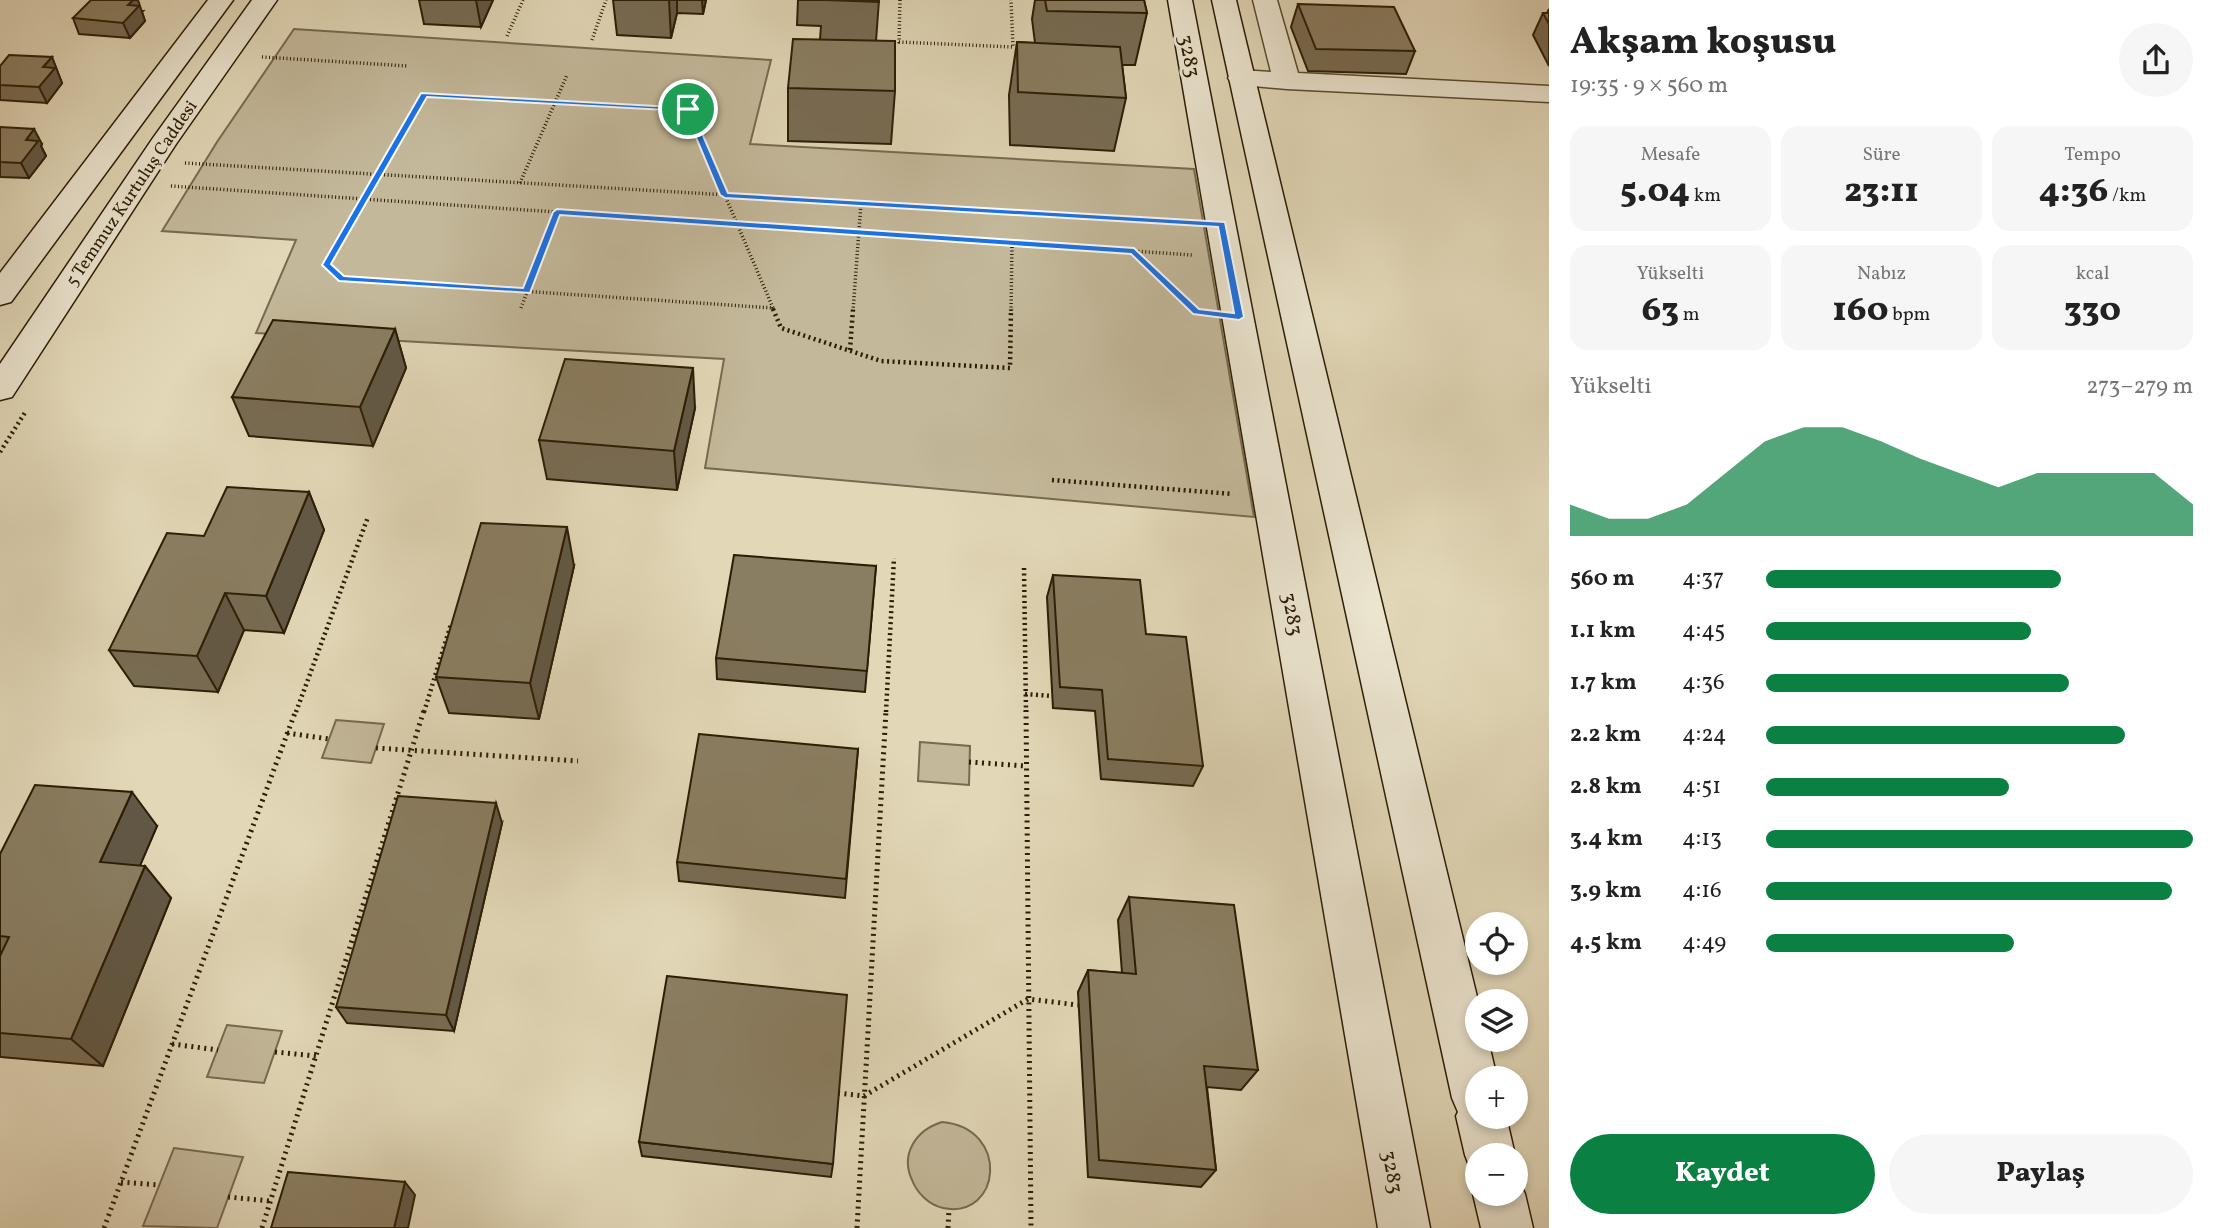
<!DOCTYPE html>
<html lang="tr">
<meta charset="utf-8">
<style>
:root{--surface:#fff;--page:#f6f6f6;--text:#222;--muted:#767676;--accent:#0b8043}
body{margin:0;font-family:Vollkorn,serif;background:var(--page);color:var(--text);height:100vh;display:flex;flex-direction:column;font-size:26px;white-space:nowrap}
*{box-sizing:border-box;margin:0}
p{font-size:23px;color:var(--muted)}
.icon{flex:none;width:38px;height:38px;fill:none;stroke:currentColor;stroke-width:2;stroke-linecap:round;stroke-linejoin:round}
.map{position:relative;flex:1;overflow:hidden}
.side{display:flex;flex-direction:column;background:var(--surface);width:665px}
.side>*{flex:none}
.tools{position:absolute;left:1465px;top:912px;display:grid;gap:14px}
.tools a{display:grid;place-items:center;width:63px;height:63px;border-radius:50%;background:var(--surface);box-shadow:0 4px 10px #0003;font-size:35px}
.pin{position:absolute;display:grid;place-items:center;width:60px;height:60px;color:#fff;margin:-30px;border:4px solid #fff;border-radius:50%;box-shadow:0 2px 7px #0007}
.round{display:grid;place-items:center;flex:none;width:74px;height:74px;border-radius:37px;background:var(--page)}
.headline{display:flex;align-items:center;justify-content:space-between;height:119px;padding:0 21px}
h1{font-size:38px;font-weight:800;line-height:52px}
.figures{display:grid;grid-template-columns:repeat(3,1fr);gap:10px;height:119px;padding:7px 21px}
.figures div{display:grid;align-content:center;border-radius:18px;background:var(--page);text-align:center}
.figures b{font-size:35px;font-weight:800}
.figures small{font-size:19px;font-weight:400}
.figures p{font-size:19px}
.chart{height:196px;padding:14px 21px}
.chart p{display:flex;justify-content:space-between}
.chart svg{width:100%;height:126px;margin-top:7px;fill:var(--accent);opacity:.7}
.cta{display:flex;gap:14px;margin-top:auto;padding:14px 21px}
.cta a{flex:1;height:80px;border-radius:42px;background:var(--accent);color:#fff;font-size:28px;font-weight:800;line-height:80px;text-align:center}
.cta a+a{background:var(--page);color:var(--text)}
ul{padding:0 21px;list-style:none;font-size:23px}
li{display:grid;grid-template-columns:112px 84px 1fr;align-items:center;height:52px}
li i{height:18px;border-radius:9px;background:var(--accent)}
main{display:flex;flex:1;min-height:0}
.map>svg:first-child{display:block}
.green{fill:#c3b89a;stroke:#776a50;stroke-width:2}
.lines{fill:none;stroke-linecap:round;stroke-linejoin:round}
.street-casing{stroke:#594b32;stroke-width:3}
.secondary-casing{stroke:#2b1c05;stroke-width:3}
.path-far2{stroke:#2b1c05;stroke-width:3.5;stroke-dasharray:1 2.5;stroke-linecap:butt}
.path-far1{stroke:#2b1c05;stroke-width:4.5;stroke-dasharray:2 3.5;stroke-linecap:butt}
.path{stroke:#2b1c05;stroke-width:5;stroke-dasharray:2 4.5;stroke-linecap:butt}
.street{fill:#ece6d1;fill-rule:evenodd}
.secondary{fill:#ece6d1;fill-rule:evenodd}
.wall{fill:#776c54;stroke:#2b1c05;stroke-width:2}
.shaded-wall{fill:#615845;stroke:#2b1c05;stroke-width:2}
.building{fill:#8a7e62;stroke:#2b1c05;stroke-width:2}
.route{fill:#1a73e8;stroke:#fff;stroke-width:2;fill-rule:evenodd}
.labels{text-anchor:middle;stroke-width:6;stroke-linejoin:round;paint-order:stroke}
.far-street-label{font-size:18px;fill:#2b1c05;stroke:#ece6d1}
.street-label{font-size:21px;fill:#2b1c05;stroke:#ece6d1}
</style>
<main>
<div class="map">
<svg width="1549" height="1228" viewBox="0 0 1549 1228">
<rect width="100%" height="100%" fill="#e2d8b8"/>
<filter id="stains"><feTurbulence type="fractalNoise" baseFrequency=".00286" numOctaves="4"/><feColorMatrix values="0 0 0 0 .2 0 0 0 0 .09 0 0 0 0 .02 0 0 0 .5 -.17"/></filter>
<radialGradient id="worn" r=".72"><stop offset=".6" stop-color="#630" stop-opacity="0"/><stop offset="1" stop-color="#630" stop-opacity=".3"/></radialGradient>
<g class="green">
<path d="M 294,29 L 771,60 L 750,144 L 1194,169 L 1254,517 L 705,468 L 724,359 L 256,333 L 296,240 L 162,231 L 217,142 Z"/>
<path d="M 336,720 L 384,724 L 371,763 L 322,758 Z"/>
<path d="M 920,742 L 970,746 L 969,785 L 918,781 Z"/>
<path d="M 227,1025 L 282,1031 L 264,1083 L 207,1077 Z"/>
<path d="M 942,1122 C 1011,1128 1001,1220 943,1208 C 929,1205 917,1193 912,1180 C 900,1154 916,1130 942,1122 Z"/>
<path d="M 174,1148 L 243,1157 L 217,1228 L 143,1226 Z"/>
</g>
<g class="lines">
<defs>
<path id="street" d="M 1253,0 L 1277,0 L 1298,73 L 1549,86 L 1549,102 L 1287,89 L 1232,84 L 1228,78 L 1232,72 L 1241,70 L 1271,72 Z"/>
<g id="secondary">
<path d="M 208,0 L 233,0 L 11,302 L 0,305 L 0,273 Z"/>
<path d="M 252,0 L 277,0 L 176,144 L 12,397 L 0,400 L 0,364 L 153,138 Z"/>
<path d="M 1168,0 L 1192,0 L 1430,1228 L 1378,1228 Z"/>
<path d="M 1212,0 L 1236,0 L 1478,1001 L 1477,1040 L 1488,1040 L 1497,1078 L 1477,1078 L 1477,1116 L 1506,1116 L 1515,1155 L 1477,1155 L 1477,1175 L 1472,1173 L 1465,1155 L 1456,1116 L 1458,1112 L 1452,1098 Z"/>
<path d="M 1516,1175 L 1525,1194 L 1533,1228 L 1481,1228 L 1473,1194 L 1477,1185 L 1477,1194 L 1516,1194 Z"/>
</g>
</defs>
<use href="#street" class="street-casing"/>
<use href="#secondary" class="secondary-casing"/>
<g class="path-far2">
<path d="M 900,0 L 899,42 L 1013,47 L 1011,0"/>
<path d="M 507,36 L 523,0"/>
<path d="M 592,40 L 606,0"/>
<path d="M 262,57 L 408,66"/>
<path d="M 424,95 L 688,109 L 773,308 L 342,279 L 327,265 Z"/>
<path d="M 185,163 L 1186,222"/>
<path d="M 520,183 L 567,75"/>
<path d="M 171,186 L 1192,255"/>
<path d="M 1135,252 L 1195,311"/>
<path d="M 521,308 L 557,212"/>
<path d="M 773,308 L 774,311"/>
<path d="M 853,311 L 861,203"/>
<path d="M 1011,311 L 1012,243"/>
</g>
<g class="path-far1">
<path d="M 773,309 L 781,328 L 881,361 L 1010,368 L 1011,309"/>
<path d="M 1193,309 L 1203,313"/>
<path d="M 850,350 L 853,309"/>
<path d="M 0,452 L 26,411"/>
<path d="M 1052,480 L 1233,494"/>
<path d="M 1024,568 L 1026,712"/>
<path d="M 1025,694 L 1052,696"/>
<path d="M 296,712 L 368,517"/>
<path d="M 424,712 L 451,624"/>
<path d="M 886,712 L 894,558"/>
</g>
<g class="path">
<path d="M 1026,710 L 1031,1228"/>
<path d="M 287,733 L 329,739"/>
<path d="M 376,748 L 578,761"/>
<path d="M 969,762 L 1026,766"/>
<path d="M 172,1044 L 218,1050"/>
<path d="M 275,1052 L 316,1056"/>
<path d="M 838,1093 L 864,1096 L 1028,999 L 1078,1005"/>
<path d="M 121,1182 L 160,1185"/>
<path d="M 228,1197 L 270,1201"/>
<path d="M 104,1228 L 296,710"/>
<path d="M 262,1228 L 424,710"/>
<path d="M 857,1228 L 886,710"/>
<path d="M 948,1228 L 949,1209"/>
</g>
<use href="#street" class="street"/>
<use href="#secondary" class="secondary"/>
</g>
<g class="wall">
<path d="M 419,0 L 493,0 L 481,27 L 424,24 Z"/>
<path d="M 613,0 L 706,0 L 703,14 L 677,13 L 671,38 L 617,35 Z"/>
<path d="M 798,0 L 879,0 L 876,41 L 895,91 L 891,144 L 788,141 L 788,88 L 820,39 L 821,26 L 797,25 Z"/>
<path d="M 1035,0 L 1144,0 L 1147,13 L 1135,65 L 1122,65 L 1126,98 L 1114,151 L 1010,145 L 1009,95 L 1017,42 L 1035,43 L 1032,19 Z"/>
<path d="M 1298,4 L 1415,51 L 1406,74 L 1308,71 L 1291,27 Z"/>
<path d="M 1549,9 L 1549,66 L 1533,35 L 1543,13 L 1547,13 Z"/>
<path d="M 143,11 L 142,12 L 145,21 L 130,38 L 79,34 L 73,18 Z"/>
<path d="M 52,57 L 62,83 L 47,103 L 0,100 L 0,66 Z"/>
<path d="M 0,127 L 42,144 L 41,146 L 46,156 L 29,178 L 0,177 Z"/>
<path d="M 395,329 L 406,368 L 373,446 L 249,436 L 232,397 Z"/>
<path d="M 695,408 L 677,490 L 547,479 L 539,440 Z"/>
<path d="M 309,492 L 324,530 L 284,633 L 244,630 L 218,692 L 134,686 L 109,650 L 204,536 Z"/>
<path d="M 574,566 L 539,719 L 449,713 L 436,677 Z"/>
<path d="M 876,566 L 865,692 L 717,679 L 716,658 Z"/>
<path d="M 1053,575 L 1146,634 L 1203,766 L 1193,786 L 1101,779 L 1095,711 L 1053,708 L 1047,597 Z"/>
<path d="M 858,749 L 845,898 L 679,881 L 677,862 Z"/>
<path d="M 502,823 L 454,1031 L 347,1023 L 336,1007 Z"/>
<path d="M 157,826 L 140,865 L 171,898 L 103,1066 L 1,1057 L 0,1056 L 0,854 Z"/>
<path d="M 1129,897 L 1258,1070 L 1241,1090 L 1207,1087 L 1216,1170 L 1201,1187 L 1088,1177 L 1078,992 L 1088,970 L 1122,973 L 1118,920 Z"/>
<path d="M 639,1142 L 833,1164 L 831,1177 L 642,1156 Z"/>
</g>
<g class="shaded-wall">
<path d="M 133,0 L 138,0 L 145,21 L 130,38 L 123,23 L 128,5 Z"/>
<path d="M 476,0 L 493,0 L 481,27 Z"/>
<path d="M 669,0 L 677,0 L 677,13 L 671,38 Z"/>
<path d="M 702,0 L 706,0 L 703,14 Z"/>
<path d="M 52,57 L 62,83 L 47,103 L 39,87 L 43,67 Z"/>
<path d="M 34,129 L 42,144 L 41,146 L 46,156 L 29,178 L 21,163 L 26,140 Z"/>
<path d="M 395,329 L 406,368 L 373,446 L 360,407 Z"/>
<path d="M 693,368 L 695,408 L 677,490 L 674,451 Z"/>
<path d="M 309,492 L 324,530 L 284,633 L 266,596 Z"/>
<path d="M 567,527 L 574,566 L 539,719 L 530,683 Z"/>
<path d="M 225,593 L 244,630 L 218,692 L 197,656 Z"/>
<path d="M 132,792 L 157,826 L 128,894 L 100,862 Z"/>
<path d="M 496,803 L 502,823 L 454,1031 L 446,1015 Z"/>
<path d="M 145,866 L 171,898 L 103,1066 L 71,1039 Z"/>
<path d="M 405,1182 L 415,1195 L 408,1228 L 394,1228 Z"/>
</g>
<g class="building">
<path d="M 91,0 L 133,0 L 128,5 L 139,6 L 123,23 L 73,18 Z"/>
<path d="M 826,0 L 879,0 L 879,2 Z"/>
<path d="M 1045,0 L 1144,0 L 1147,13 L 1047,11 Z"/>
<path d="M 1298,4 L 1394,7 L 1415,51 L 1316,49 Z"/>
<path d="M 1543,13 L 1549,13 L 1549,24 Z"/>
<path d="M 793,39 L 895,41 L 895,91 L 788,88 Z"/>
<path d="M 1017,42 L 1120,47 L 1126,98 L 1018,92 Z"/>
<path d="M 9,55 L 52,57 L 43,67 L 55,68 L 39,87 L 0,85 L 0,66 Z"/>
<path d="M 0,127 L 34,129 L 26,140 L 38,141 L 21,163 L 0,162 Z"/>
<path d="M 273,320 L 395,329 L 360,407 L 232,397 Z"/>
<path d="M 565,359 L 693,368 L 674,451 L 539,440 Z"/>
<path d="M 227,487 L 309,492 L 266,596 L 225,593 L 197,656 L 109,650 L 167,533 L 204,536 Z"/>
<path d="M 481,523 L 567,527 L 530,683 L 436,677 Z"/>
<path d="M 734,555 L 876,566 L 867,671 L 716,658 Z"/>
<path d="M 1053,575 L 1140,580 L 1146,634 L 1186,637 L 1203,766 L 1108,759 L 1102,690 L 1060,687 Z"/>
<path d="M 699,734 L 858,749 L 846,879 L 677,862 Z"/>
<path d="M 35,785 L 132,792 L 100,862 L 145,866 L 71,1039 L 0,1033 L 0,956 L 9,937 L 0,936 L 0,854 Z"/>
<path d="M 398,796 L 496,803 L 446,1015 L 336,1007 Z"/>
<path d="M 1129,897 L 1234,905 L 1258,1070 L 1204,1066 L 1216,1170 L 1099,1160 L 1088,970 L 1136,974 Z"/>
<path d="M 667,976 L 847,995 L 833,1164 L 639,1142 Z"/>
<path d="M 288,1172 L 405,1182 L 394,1228 L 271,1228 Z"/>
</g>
<path class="route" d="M 421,93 L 691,108 L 728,193 L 1225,222 L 1244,317 L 1239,320 L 1193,314 L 1131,254 L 560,215 L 530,293 L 339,281 L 322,265 ZM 427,97 L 685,111 L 720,195 L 725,198 L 1218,227 L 1234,313 L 1199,309 L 1134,248 L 557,209 L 553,212 L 523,288 L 344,276 L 331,264 Z"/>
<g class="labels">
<g class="far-street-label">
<text transform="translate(131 193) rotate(-56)" y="6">5 Temmuz Kurtuluş Caddesi</text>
</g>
<g class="street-label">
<text transform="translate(1190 56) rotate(79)" y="7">3283</text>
<text transform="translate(1293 614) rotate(80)" y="7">3283</text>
<text transform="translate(1393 1172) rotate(80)" y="7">3283</text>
</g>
</g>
<rect width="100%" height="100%" filter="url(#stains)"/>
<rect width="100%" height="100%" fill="url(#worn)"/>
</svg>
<div class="tools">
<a><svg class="icon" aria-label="locate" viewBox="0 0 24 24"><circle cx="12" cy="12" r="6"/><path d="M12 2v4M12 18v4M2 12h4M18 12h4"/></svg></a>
<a><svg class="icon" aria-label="layers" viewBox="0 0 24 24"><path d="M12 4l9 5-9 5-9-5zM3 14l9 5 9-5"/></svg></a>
<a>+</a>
<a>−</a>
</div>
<div class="pin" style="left:688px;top:109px;background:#1e9e55"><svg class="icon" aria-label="arrive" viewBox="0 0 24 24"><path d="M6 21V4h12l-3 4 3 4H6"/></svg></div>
</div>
<section class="side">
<div class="headline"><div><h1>Akşam koşusu</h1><p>19:35 · 9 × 560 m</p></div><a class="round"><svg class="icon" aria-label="share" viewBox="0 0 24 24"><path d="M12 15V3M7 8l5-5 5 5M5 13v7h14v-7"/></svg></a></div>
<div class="figures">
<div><p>Mesafe</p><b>5.04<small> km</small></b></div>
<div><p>Süre</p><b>23:11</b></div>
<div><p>Tempo</p><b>4:36<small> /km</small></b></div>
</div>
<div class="figures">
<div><p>Yükselti</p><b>63<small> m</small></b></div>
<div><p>Nabız</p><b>160<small> bpm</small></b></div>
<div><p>kcal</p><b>330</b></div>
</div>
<div class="chart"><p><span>Yükselti</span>273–279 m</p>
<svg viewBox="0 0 160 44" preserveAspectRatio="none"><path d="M0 44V33L10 38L20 38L30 33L40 22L50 11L60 6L70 6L80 11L90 17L100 22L110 27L120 22L130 22L140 22L150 22L160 33V44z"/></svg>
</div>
<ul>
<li><b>560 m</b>4:37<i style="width:69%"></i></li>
<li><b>1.1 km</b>4:45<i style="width:62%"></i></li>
<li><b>1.7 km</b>4:36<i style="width:71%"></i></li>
<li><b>2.2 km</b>4:24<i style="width:84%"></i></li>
<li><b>2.8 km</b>4:51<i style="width:57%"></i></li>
<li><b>3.4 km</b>4:13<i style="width:100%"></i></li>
<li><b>3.9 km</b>4:16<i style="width:95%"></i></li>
<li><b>4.5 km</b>4:49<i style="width:58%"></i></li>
</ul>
<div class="cta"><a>Kaydet</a><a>Paylaş</a></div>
</section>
</main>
